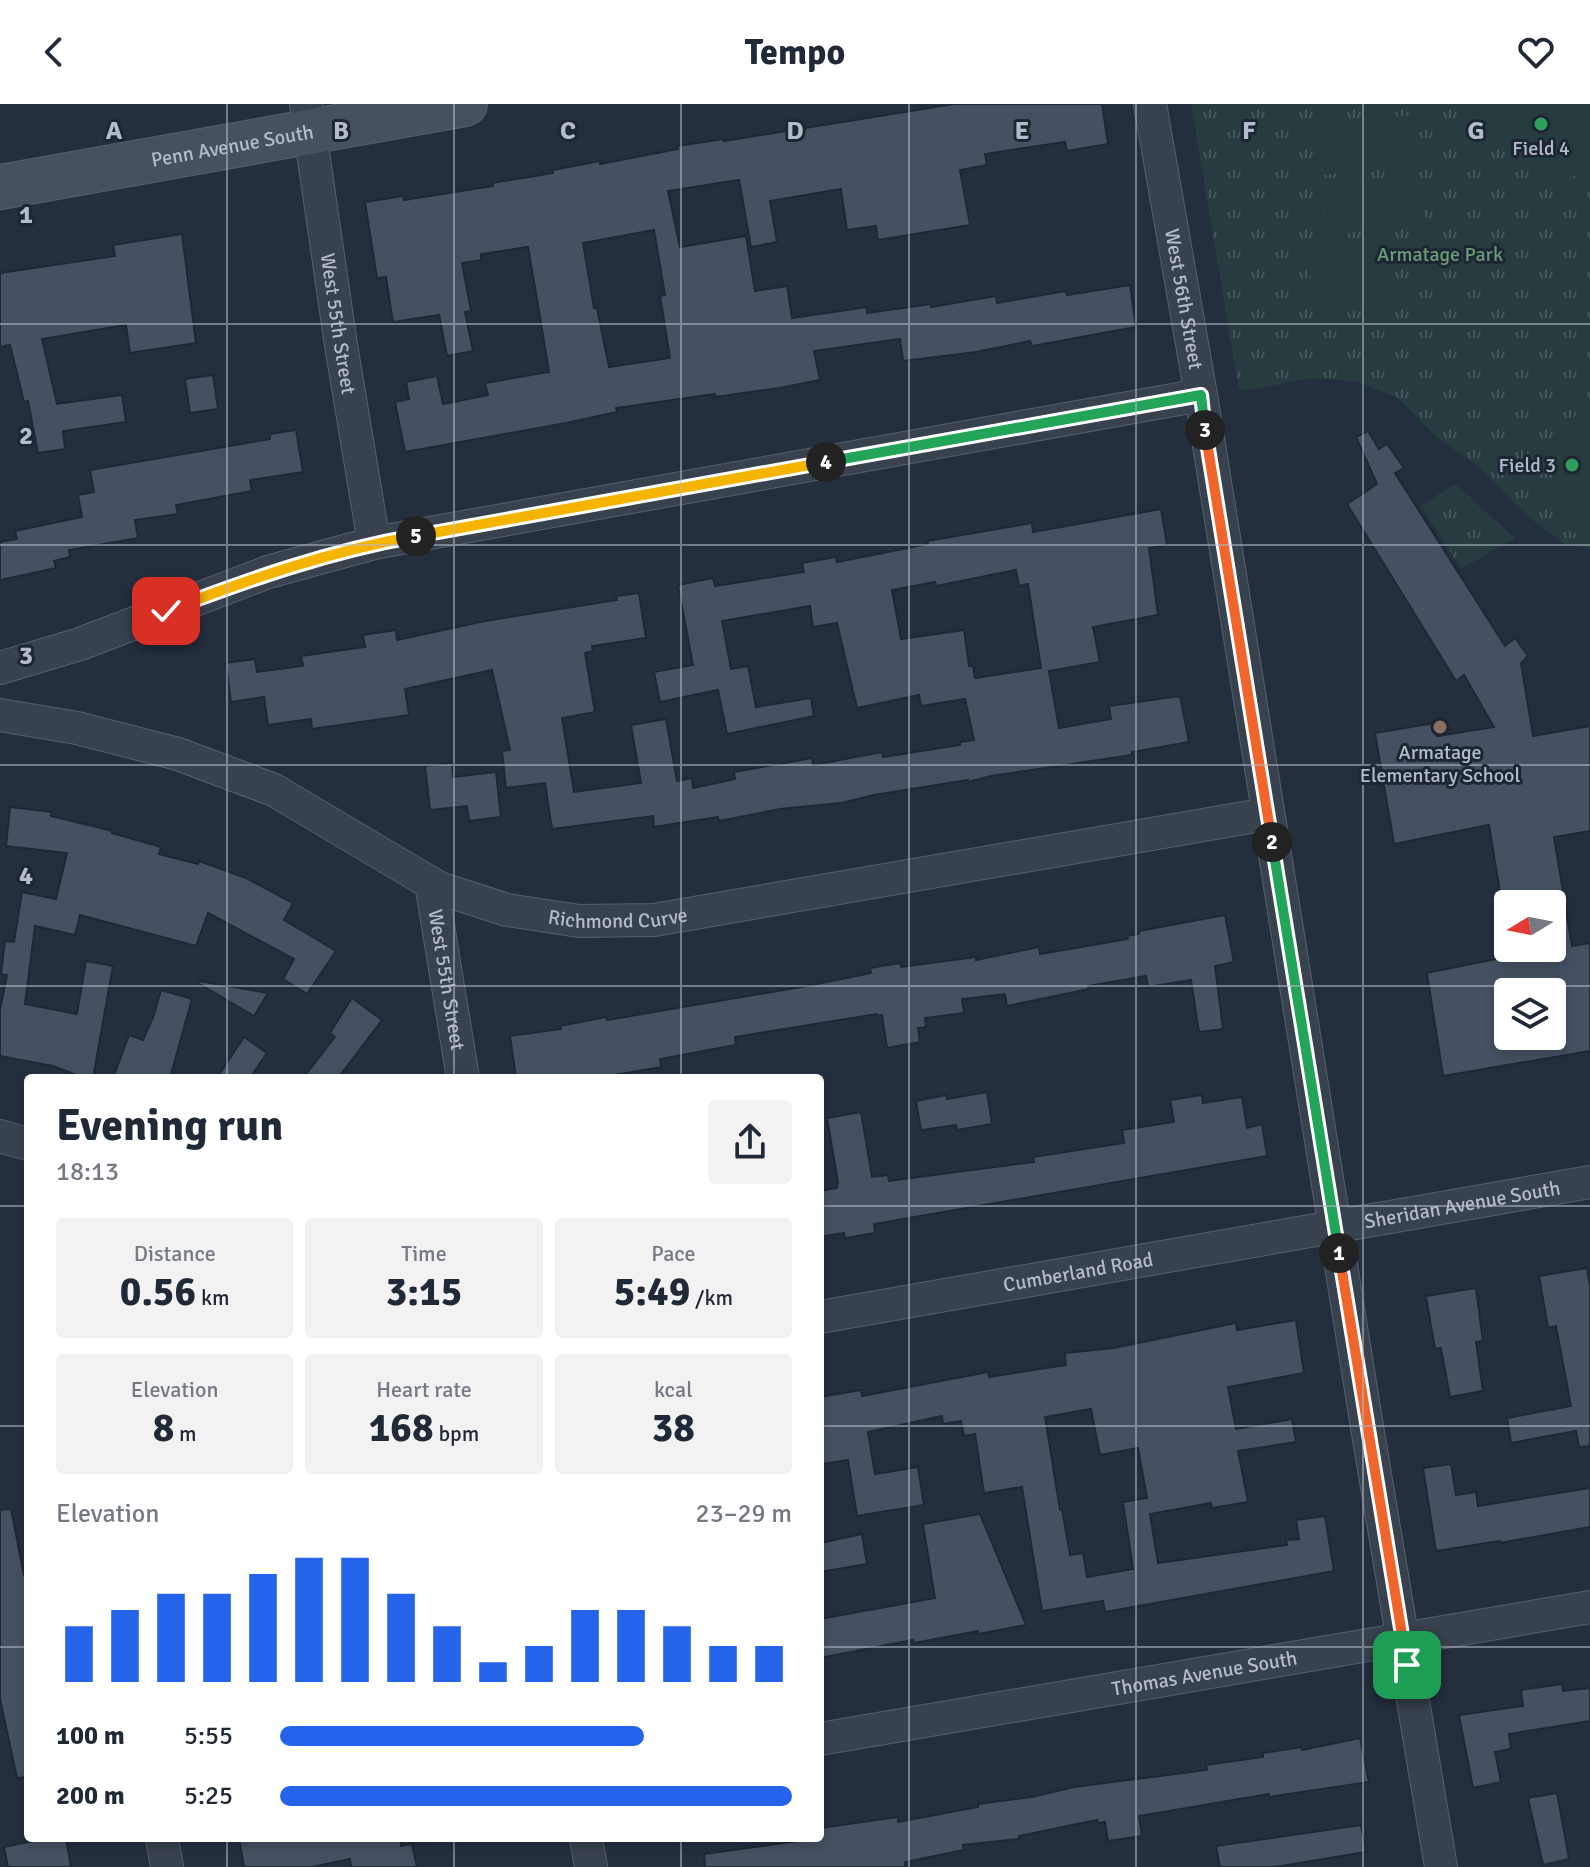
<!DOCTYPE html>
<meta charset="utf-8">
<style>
:root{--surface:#fff;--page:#f2f2f3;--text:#1f2937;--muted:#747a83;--accent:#2563eb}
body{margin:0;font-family:Signika,sans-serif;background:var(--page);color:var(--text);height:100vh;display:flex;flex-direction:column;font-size:30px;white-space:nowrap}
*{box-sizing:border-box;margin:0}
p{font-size:26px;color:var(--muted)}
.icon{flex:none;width:44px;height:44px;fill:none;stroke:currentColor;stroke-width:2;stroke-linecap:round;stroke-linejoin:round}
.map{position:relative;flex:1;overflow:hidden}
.details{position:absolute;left:24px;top:970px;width:800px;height:768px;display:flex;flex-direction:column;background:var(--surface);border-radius:8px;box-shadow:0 4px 12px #0003}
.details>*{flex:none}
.needle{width:52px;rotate:260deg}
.tools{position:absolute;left:1494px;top:786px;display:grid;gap:16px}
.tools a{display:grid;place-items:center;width:72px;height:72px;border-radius:8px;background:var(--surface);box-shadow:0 4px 12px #0003;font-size:40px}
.pin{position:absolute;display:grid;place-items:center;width:68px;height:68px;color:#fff;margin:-34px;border-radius:16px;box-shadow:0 4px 12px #0006}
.km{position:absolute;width:40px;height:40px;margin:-20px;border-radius:50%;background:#222;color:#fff;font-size:22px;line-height:40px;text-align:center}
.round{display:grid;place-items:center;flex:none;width:84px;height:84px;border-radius:8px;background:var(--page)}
.headline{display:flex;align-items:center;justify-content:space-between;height:136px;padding:0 32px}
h1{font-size:44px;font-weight:700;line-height:60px}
.stats{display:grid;grid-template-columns:repeat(3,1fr);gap:12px;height:136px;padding:8px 32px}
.stats div{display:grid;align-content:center;border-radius:8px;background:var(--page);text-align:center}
.stats b{font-size:40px;font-weight:700}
.stats small{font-size:22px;font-weight:400}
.stats p{font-size:22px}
.chart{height:224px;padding:16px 32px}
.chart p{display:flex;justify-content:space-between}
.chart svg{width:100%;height:144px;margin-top:8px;stroke:var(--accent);stroke-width:6}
ul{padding:0 32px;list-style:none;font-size:26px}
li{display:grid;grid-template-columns:128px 96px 1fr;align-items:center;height:60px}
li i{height:20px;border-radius:10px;background:var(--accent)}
header{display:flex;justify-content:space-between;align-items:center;height:104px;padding:0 32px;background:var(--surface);font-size:36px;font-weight:700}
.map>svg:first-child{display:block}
.park{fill:url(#park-tufts)}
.garden{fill:#263c3f}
.building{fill:#455162;stroke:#1f2835;stroke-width:2;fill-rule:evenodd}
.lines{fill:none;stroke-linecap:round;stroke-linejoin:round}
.minor-casing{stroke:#565f6c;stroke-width:34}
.secondary-casing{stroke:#565f6c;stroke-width:46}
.minor{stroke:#38414e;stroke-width:32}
.secondary{stroke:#465061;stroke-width:44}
.split-1-casing{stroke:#fff;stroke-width:16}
.split-2-casing{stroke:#fff;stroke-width:16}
.split-3-casing{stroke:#fff;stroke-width:16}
.split-4-casing{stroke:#fff;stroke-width:16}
.split-5-casing{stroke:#fff;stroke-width:16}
.split-6-casing{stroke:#fff;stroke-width:16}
.split-1{stroke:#f0652b;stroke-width:10}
.split-2{stroke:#22a559;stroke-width:10}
.split-3{stroke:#f0652b;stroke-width:10}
.split-4{stroke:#22a559;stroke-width:10}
.split-5{stroke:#f5b400;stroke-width:10}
.split-6{stroke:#f5b400;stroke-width:10}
.grid{fill:none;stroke:#b4bcc9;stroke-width:2;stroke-opacity:0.55}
.leisure-dot{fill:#2e9e5b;stroke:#1d2633;stroke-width:3}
.education-dot{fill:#8d6e63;stroke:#1d2633;stroke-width:3}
.labels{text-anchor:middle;stroke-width:6;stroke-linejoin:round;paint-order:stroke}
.street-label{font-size:20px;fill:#b4bcc9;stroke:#1d2633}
.poi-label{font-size:20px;fill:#b4bcc9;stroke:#1d2633}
.park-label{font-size:20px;fill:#6b9a76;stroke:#1d2633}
.grid-label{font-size:26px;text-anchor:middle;font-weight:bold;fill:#b4bcc9;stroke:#1d2633;stroke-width:6;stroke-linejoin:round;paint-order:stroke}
</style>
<header><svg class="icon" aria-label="back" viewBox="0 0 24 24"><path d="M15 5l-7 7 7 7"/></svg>Tempo<svg class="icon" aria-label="heart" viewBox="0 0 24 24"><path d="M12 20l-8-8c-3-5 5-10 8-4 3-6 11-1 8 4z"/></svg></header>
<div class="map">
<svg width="1590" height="1763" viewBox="0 0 1590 1763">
<defs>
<pattern id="park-tufts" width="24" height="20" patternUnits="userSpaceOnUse" patternTransform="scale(2)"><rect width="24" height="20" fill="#263c3f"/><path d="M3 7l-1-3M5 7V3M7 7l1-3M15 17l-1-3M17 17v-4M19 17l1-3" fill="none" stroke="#435659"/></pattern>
</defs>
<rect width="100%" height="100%" fill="#242f3e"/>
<g class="park">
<path d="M 1191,0 L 1590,0 L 1590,445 L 1564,440 L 1524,409 L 1479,363 L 1436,333 L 1398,294 L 1358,278 L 1314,274 L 1239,287 Z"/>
<path d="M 1455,380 L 1515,434 L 1461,465 L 1421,402 Z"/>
</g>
<g class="garden">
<path d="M 1485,0 L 1590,0 L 1590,69 L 1547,77 L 1498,40 Z"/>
<path d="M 1408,11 L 1415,56 L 1318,72 L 1311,27 Z"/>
<path d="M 1418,71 L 1426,116 L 1328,132 L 1320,87 Z"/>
<path d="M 1378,136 L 1390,200 L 1318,214 L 1306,149 Z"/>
<path d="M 1590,294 L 1590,433 L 1564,425 L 1551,388 L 1556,334 Z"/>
</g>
<g class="building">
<path d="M 954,0 L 1102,0 L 1108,40 L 1067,47 L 1065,38 L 985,50 L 987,61 L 960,66 L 970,121 L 878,136 L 876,122 L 847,126 L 841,85 L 770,97 L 777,138 L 751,143 L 739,76 L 668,87 L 680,143 L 746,132 L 755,187 L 787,182 L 792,214 L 867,203 L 867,209 L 931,200 L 931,203 L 996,192 L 997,199 L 1066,187 L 1067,191 L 1130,181 L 1136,223 L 1032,242 L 1030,237 L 976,248 L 903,257 L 900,235 L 814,247 L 820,276 L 779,284 L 715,293 L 715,290 L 616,304 L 617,308 L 566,319 L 405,348 L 395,298 L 409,295 L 406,278 L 437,272 L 443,300 L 488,291 L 485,279 L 549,268 L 537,195 L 528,143 L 481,150 L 481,156 L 462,159 L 471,207 L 465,208 L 473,247 L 447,252 L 439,211 L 393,218 L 386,173 L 377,174 L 365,98 L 403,92 L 404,96 L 493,82 L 492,79 L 553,69 L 553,66 L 600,57 L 600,60 L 678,45 L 677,42 L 724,35 L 724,37 ZM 654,126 L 665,191 L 660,192 L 670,254 L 609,263 L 597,204 L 594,204 L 583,139 Z"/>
<path d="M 182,130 L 196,239 L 130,249 L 126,221 L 42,235 L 57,300 L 122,291 L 126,318 L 63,327 L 65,345 L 38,349 L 28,297 L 24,298 L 10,241 L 0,243 L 0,169 L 115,152 L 113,141 Z"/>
<path d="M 213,271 L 218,305 L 190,309 L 185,275 Z"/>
<path d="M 296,326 L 303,368 L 250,376 L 252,387 L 176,401 L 178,410 L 135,416 L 138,434 L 69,446 L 70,453 L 54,457 L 56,464 L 0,476 L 0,438 L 17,435 L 15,427 L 82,413 L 78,391 L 94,388 L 90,366 L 270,335 L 270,330 Z"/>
<path d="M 1368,327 L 1379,345 L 1387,340 L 1404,364 L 1395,369 L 1505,542 L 1515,534 L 1528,552 L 1521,559 L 1533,632 L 1590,622 L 1590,727 L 1554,733 L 1572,842 L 1590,839 L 1590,947 L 1443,972 L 1427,869 L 1511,852 L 1510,844 L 1552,844 L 1552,800 L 1502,800 L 1489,721 L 1394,740 L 1375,629 L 1435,619 L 1437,632 L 1494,623 L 1464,571 L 1456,577 L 1347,400 L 1377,380 L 1356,333 ZM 1508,888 L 1552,888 L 1552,932 L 1508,932 Z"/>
<path d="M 1161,405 L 1167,441 L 1149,444 L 1158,511 L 1093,523 L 1100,558 L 1049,567 L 1059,624 L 1111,615 L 1109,602 L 1180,592 L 1189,638 L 1132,648 L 1132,651 L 991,672 L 968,678 L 968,676 L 874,691 L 841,699 L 780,705 L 719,717 L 718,713 L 654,723 L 653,712 L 552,725 L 545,679 L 506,684 L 502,647 L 510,646 L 492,566 L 405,585 L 409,611 L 312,625 L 311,615 L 268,621 L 264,593 L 231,598 L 226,559 L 255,555 L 257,568 L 303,562 L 301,552 L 365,543 L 363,531 L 396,526 L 397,536 L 485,517 L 617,496 L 616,492 L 639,489 L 646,534 L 592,542 L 593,547 L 585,549 L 595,608 L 562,614 L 574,688 L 641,679 L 631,621 L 666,615 L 677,677 L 692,674 L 693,684 L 735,675 L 734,668 L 812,654 L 813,661 L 882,648 L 883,653 L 960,641 L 960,638 L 974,636 L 965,595 L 921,602 L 919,591 L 857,604 L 837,519 L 813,523 L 810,502 L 722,517 L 731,565 L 748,562 L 756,603 L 811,594 L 814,612 L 727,630 L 718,586 L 660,598 L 654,568 L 693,561 L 678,481 L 713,474 L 715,482 L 804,468 L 802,459 L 836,453 L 837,458 L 928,440 L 927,437 L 1032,419 L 1033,428 ZM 1016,466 L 1019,482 L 1028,480 L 1041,564 L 975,574 L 973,562 L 969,562 L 964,526 L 901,535 L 892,486 L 935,478 L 936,482 Z"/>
<path d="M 452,659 L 453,673 L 496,668 L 501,713 L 469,717 L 467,702 L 430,706 L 425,662 Z"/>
<path d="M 10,703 L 52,708 L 51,712 L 113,727 L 112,729 L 161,743 L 159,750 L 198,760 L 199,757 L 246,774 L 293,799 L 284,816 L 336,847 L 307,890 L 283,875 L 294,855 L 208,809 L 196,842 L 80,811 L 75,831 L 35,822 L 25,900 L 77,910 L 86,857 L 113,862 L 93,974 L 84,974 L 53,962 L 0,952 L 0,906 L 7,871 L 1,870 L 5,837 L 14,838 L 22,788 L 56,795 L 67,749 L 6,742 Z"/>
<path d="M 1225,811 L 1234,858 L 1215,862 L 1223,925 L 1199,928 L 1191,876 L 1148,883 L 1146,872 L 1088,882 L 1089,885 L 1007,902 L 1005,890 L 962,895 L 964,909 L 925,914 L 926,923 L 918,924 L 920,938 L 887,944 L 882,911 L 878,912 L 877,910 L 735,933 L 736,941 L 660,955 L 661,963 L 598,974 L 516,974 L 510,932 L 561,925 L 560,922 L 606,913 L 607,916 L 807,882 L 871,869 L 870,864 L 900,859 L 901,863 L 976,853 L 976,856 L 1039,843 L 1040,850 L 1128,835 L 1127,832 L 1139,830 L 1139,827 Z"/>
<path d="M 199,877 L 268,889 L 254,912 L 198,879 Z"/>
<path d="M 161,886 L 192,895 L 170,974 L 113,974 L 129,931 L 143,936 L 154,911 Z"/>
<path d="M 352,894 L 382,916 L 338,974 L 303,974 L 335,933 L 330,929 Z"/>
<path d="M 244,933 L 267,949 L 250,974 L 217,974 Z"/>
<path d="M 987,988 L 992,1020 L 957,1026 L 956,1021 L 921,1026 L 916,997 L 946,991 L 947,995 Z"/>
<path d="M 1202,991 L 1203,999 L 1242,993 L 1247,1024 L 1262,1020 L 1267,1052 L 874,1120 L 875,1129 L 845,1134 L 844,1129 L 820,1133 L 820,1087 L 837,1084 L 838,1078 L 827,1014 L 861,1008 L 872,1073 L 888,1071 L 889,1077 L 1034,1058 L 1033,1053 L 1124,1039 L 1122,1026 L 1174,1018 L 1170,996 Z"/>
<path d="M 1587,1164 L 1590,1183 L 1590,1342 L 1579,1343 L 1576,1327 L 1511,1339 L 1507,1314 L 1571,1302 L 1556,1222 L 1548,1224 L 1539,1172 Z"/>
<path d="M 1476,1184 L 1483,1237 L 1476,1238 L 1483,1287 L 1450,1293 L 1441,1244 L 1435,1245 L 1426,1192 Z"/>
<path d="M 1296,1216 L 1304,1269 L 1228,1283 L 1236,1325 L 1292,1315 L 1296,1338 L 1238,1347 L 1248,1398 L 1212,1404 L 1211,1399 L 1150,1410 L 1158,1459 L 1287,1441 L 1286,1436 L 1299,1435 L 1296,1416 L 1325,1412 L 1334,1467 L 1105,1508 L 1103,1497 L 1042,1507 L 1022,1383 L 984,1389 L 975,1330 L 964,1332 L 961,1317 L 943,1320 L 942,1312 L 868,1328 L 875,1370 L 918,1363 L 924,1401 L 857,1412 L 848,1356 L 823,1360 L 820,1341 L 820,1293 L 861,1286 L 862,1292 L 988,1268 L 989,1273 L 1066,1261 L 1065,1249 L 1114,1244 L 1236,1219 L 1237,1226 ZM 1091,1305 L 1100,1351 L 1138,1344 L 1147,1394 L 1123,1398 L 1133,1465 L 1087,1473 L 1083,1449 L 1070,1451 L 1062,1405 L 1060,1406 L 1045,1313 Z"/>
<path d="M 1451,1360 L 1456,1391 L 1476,1388 L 1478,1402 L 1590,1384 L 1590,1423 L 1500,1439 L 1500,1437 L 1436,1447 L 1423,1364 Z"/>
<path d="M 11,1405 L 24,1471 L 28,1470 L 28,1673 L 17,1674 L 0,1595 L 0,1406 Z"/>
<path d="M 980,1410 L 1026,1521 L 978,1530 L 978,1527 L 914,1539 L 913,1536 L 820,1554 L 820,1515 L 935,1494 L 923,1420 Z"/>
<path d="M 862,1430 L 867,1460 L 820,1468 L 820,1439 Z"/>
<path d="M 1562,1580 L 1563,1587 L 1590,1584 L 1590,1617 L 1509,1630 L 1511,1645 L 1495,1648 L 1501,1678 L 1473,1684 L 1459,1611 L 1523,1602 L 1521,1586 Z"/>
<path d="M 1360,1634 L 1369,1678 L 1269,1693 L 1269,1690 L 1139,1712 L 1142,1732 L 1108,1737 L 1105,1718 L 1098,1719 L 1097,1716 L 1019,1732 L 1019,1735 L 963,1741 L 964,1746 L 905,1758 L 905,1763 L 705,1763 L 704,1750 L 820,1734 L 820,1724 L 898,1713 L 898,1718 L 978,1703 L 978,1700 L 1032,1693 L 1074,1683 L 1207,1666 L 1206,1661 L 1263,1653 L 1263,1649 L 1301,1643 L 1302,1646 Z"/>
<path d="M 1557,1689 L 1569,1755 L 1543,1761 L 1528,1694 Z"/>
<path d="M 1361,1721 L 1366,1748 L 1275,1763 L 1220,1763 L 1216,1742 Z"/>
<path d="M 48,1734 L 66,1734 L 71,1763 L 8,1763 L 4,1743 Z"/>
<path d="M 239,1734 L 401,1734 L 401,1742 L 412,1740 L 417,1763 L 351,1763 L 350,1755 L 312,1763 L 244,1763 Z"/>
</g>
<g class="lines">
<defs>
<g id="minor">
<path id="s1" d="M 306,0 L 341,241 L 374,439"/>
<path id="s2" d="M 1150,0 L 1201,291 L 1368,1329 L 1441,1763"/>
<path d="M 0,564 L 80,540 L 268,468 L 374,439 L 1201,291"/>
<path id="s3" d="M 0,611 L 77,624 L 178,650 L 274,686 L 439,784 L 507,806 L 579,817 L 654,816 L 1267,710"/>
<path id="s4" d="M 431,779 L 463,974"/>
<path d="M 0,1032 L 28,1040"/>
<path id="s5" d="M 820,1213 L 1590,1078"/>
<path id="s6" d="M 820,1635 L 1590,1503"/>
<path d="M 162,1734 L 167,1763"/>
<path d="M 586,1734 L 591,1763"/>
</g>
<g id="secondary">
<path id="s7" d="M 0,83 L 465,0"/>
</g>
</defs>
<use href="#minor" class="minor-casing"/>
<use href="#secondary" class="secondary-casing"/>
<use href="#minor" class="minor"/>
<use href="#secondary" class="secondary"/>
</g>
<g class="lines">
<defs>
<path id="split-1" d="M 1339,1149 L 1407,1561"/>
<path id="split-2" d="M 1272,738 L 1339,1149"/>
<path id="split-3" d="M 1205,326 L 1272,738"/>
<path id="split-4" d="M 826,358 L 1201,291 L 1205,326"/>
<path id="split-5" d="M 416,432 L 826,358"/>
<path id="split-6" d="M 166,507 C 248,476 329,447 416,432"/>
</defs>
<use href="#split-1" class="split-1-casing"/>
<use href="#split-2" class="split-2-casing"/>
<use href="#split-3" class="split-3-casing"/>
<use href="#split-4" class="split-4-casing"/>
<use href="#split-5" class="split-5-casing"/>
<use href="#split-6" class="split-6-casing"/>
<use href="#split-1" class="split-1"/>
<use href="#split-2" class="split-2"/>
<use href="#split-3" class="split-3"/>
<use href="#split-4" class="split-4"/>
<use href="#split-5" class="split-5"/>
<use href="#split-6" class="split-6"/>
</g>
<path class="grid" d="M 227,0 L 227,974M 454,0 L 454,974M 681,0 L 681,974M 909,0 L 909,1763M 1136,0 L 1136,1763M 1363,0 L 1363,1763M 0,220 L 1590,220M 0,441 L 1590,441M 0,661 L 1590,661M 0,882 L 1590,882M 0,1102 L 28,1102M 820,1102 L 1590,1102M 0,1322 L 28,1322M 820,1322 L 1590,1322M 0,1543 L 28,1543M 820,1543 L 1590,1543M 227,1734 L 227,1763M 454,1734 L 454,1763M 681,1734 L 681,1763"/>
<g class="leisure-dot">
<circle cx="1541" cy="20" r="8"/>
<circle cx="1572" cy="361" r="8"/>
</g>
<circle class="education-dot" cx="1440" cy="623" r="8"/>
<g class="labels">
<g class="street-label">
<text dy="7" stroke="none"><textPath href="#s7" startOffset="236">Penn Avenue South</textPath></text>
<text dy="7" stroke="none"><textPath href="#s2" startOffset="198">West 56th Street</textPath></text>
<text dy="7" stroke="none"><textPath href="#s1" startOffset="222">West 55th Street</textPath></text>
<text dy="7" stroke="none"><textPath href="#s3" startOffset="660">Richmond Curve</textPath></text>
<text dy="7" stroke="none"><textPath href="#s4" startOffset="98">West 55th Street</textPath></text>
<text dy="7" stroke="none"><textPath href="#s5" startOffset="652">Sheridan Avenue South</textPath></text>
<text dy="7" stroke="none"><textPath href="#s5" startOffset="262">Cumberland Road</textPath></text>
<text dy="7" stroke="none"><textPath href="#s6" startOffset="390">Thomas Avenue South</textPath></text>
</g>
<g class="poi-label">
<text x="1541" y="51">Field 4</text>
<text x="1556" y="368" text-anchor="end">Field 3</text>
<text x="1440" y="655">Armatage<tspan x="1440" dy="23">Elementary School</tspan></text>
</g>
<g class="park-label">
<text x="1440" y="157">Armatage Park</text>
</g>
</g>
<g class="grid-label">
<text x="114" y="35">A</text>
<text x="341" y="35">B</text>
<text x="568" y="35">C</text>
<text x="795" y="35">D</text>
<text x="1022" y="35">E</text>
<text x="1249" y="35">F</text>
<text x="1476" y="35">G</text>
<text x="26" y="119">1</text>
<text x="26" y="340">2</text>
<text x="26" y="560">3</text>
<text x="26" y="780">4</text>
</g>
</svg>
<div class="tools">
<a><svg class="needle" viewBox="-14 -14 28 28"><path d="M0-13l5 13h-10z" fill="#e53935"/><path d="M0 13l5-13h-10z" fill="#747a83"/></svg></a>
<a><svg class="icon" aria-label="layers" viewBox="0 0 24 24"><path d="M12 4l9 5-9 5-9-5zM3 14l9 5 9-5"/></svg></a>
</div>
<div class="pin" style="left:1407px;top:1561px;background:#1e9e55"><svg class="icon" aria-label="arrive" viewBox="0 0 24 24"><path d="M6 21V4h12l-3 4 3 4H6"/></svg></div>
<div class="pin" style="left:166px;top:507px;background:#d93025"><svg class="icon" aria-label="check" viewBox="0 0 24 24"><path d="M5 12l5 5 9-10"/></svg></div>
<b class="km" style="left:1339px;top:1149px">1</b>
<b class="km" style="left:1272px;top:738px">2</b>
<b class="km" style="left:1205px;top:326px">3</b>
<b class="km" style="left:826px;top:358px">4</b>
<b class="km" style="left:416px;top:432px">5</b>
<section class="details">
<div class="headline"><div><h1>Evening run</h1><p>18:13</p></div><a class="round"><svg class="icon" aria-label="share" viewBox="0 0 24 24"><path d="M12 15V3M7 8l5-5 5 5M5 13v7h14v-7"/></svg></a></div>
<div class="stats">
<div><p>Distance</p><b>0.56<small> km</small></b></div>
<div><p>Time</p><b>3:15</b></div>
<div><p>Pace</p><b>5:49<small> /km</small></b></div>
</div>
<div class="stats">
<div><p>Elevation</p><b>8<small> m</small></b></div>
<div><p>Heart rate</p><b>168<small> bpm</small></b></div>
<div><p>kcal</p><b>38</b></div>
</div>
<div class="chart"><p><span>Elevation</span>23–29 m</p>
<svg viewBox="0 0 160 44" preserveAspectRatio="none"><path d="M5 44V27M15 44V22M25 44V17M35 44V17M45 44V11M55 44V6M65 44V6M75 44V17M85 44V27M95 44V38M105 44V33M115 44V22M125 44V22M135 44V27M145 44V33M155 44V33"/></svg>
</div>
<ul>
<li><b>100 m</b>5:55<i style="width:71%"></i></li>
<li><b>200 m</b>5:25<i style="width:100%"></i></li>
</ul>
</section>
</div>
